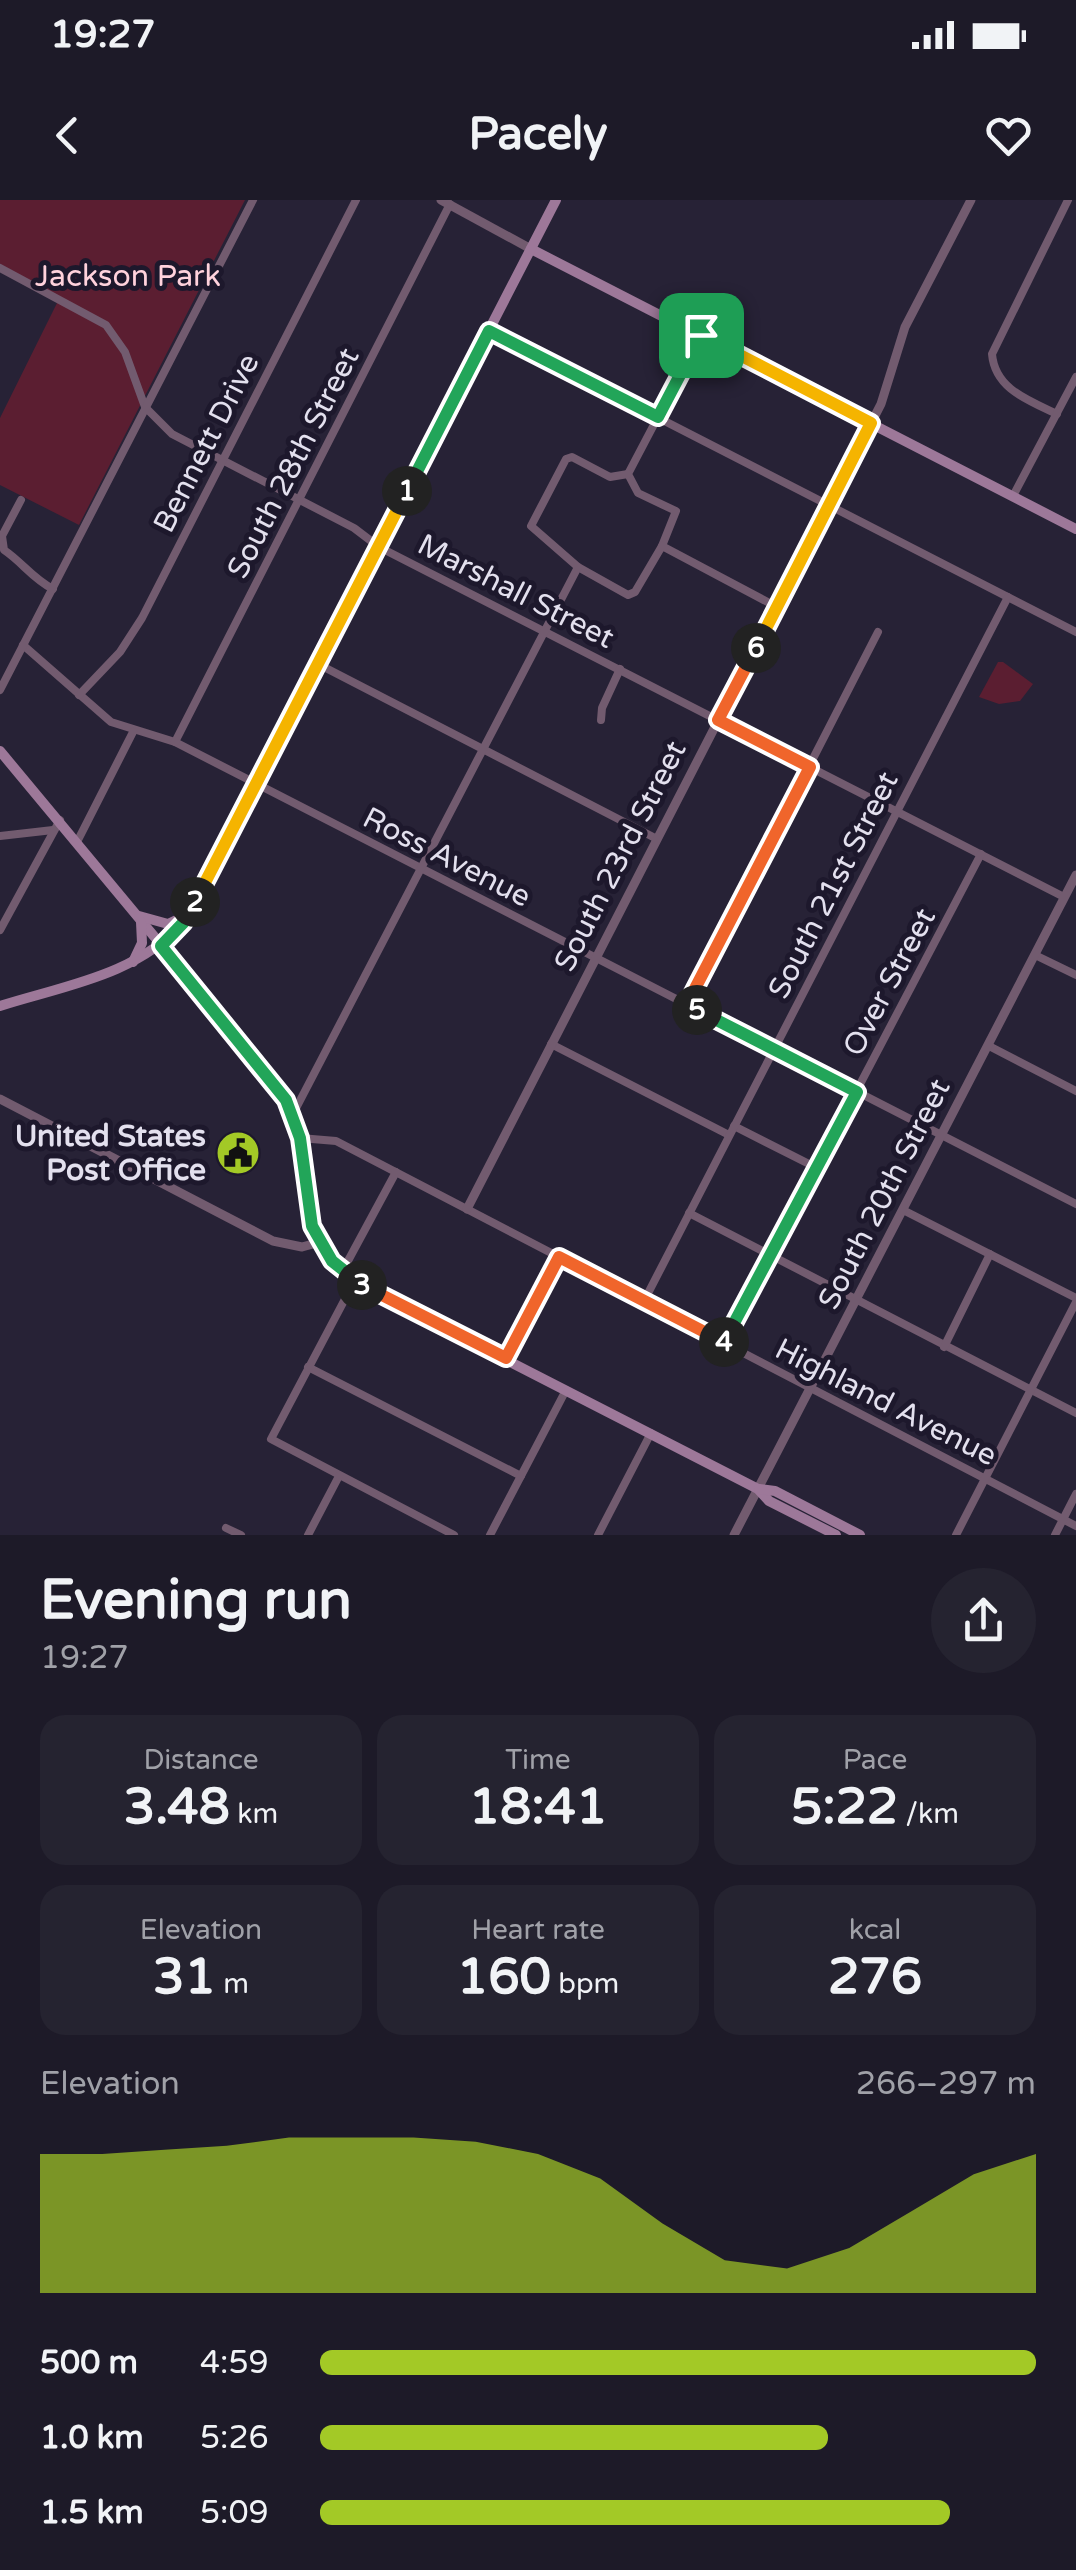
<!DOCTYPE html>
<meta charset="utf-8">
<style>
:root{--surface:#1d1a28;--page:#252330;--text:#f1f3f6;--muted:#a0a1a8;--accent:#a3c926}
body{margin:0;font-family:"Varela Round",sans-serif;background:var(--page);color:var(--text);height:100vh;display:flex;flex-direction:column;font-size:38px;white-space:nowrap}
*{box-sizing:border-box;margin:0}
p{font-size:32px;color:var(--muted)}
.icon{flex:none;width:55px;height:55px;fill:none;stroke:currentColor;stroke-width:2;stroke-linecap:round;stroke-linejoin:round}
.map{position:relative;height:1335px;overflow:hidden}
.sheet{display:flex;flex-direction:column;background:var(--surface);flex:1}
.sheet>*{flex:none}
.pin{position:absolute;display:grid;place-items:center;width:85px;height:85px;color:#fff;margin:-42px;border-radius:20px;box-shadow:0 5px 15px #0006}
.km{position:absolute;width:50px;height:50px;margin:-25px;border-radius:50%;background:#222;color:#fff;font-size:28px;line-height:50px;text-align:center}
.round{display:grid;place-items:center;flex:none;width:105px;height:105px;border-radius:52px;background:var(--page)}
.headline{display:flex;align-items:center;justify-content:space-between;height:170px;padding:0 40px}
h1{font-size:55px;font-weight:700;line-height:75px}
.metrics{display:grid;grid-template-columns:repeat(3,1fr);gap:15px;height:170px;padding:10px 40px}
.metrics div{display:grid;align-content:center;border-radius:25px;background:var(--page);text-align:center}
.metrics b{font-size:50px;font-weight:700}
.metrics small{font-size:28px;font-weight:400}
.metrics p{font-size:28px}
.chart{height:280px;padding:20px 40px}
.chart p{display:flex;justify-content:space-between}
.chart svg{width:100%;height:180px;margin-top:10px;fill:var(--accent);opacity:.7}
ul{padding:0 40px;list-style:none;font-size:32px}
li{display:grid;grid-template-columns:160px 120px 1fr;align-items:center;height:75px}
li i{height:25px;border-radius:12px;background:var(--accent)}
.status{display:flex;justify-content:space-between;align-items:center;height:70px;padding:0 50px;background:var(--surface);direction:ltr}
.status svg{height:28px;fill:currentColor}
header{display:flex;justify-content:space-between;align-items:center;height:130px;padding:0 40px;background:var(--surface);font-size:45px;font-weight:700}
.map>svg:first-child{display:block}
.green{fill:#5b1e31}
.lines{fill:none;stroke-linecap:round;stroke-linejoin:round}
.minor{stroke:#725b6f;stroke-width:8}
.tertiary{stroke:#725b6f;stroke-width:9}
.secondary{stroke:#9d7899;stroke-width:10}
.split-1-casing{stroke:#fff;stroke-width:20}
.split-2-casing{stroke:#fff;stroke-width:20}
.split-3-casing{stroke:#fff;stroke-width:20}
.split-4-casing{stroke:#fff;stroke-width:20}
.split-5-casing{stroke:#fff;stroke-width:20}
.split-6-casing{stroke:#fff;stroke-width:20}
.split-7-casing{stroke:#fff;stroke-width:20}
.split-1{stroke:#22a559;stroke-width:12}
.split-2{stroke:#f5b400;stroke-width:12}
.split-3{stroke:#22a559;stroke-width:12}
.split-4{stroke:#f0652b;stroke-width:12}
.split-5{stroke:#22a559;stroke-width:12}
.split-6{stroke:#f0652b;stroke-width:12}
.split-7{stroke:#f5b400;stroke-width:12}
.labels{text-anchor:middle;stroke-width:10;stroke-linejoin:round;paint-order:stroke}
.park-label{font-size:30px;fill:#ffd2dc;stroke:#1d182c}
.street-label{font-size:30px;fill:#e3e0ee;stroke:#1d182c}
.poi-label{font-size:30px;font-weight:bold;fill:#e3e0ee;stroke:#1d182c;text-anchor:end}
</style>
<div class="status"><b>19:27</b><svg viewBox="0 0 49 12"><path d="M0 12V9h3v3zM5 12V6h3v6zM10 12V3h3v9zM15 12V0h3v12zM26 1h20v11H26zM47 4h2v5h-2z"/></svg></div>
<header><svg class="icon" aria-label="back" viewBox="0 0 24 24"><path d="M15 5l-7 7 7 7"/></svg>Pacely<svg class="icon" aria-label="heart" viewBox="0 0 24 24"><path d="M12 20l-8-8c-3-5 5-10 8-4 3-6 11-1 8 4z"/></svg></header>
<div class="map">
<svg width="1076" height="1335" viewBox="0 0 1076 1335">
<rect width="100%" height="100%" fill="#272236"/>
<g class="green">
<path d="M 0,0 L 245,0 L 79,325 L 0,285 L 0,218 L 60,97 L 0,64 Z"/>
<path d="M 998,462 L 1003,462 L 1033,484 L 1020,501 L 999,504 L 979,497 Z"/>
</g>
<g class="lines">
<g class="minor">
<path d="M 0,68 L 106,125 L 125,152 L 145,207 L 172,234 L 354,328 L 379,347 L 1064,697"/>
<path d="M 489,131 L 1076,432"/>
<path d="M 1057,214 C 1028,200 995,189 992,154 L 1068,0"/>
<path d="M 1013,296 L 1076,177"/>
<path d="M 21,300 L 2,336 L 4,350 C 22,362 33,379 53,389"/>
<path d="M 662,346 L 676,311 L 638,293 L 628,274 L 701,135"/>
<path d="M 578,367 L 628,395 L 635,392 L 662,346 L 777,407"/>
<path d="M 23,445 L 111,522 L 175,542 L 1076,1004"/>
<path d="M 318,464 L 657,639"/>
<path d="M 0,490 L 253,0"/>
<path d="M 79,495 L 120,452 L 142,418 L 356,0"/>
<path d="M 601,520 L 602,508 L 620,469"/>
<path d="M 175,542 L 450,4"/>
<path d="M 0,636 L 53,630"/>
<path d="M 77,642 L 133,532"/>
<path d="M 0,730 L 60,620"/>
<path d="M 1035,755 L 1076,775"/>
<path d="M 687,804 L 878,432"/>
<path d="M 551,844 L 729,935"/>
<path d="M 989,846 L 1076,891"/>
<path d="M 293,914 L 578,367 L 531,326 L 566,259 L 572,257 L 610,277 L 628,274"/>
<path d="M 734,926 L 817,968"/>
<path d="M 300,938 L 336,941 L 1076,1326"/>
<path d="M 903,1010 L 1076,1098"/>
<path d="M 689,1013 L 1076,1213"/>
<path d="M 342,1072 L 396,972"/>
<path d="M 354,1082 L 271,1239 L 454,1335"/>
<path d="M 644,1101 L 1008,397"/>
<path d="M 724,1143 L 981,654"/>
<path d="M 944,1147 L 990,1054"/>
<path d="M 506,1158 L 559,1057"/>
<path d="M 308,1167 L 521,1276"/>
<path d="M 226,1328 L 241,1335"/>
<path d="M 308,1335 L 339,1276"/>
<path d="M 490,1335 L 566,1190"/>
<path d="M 598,1335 L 651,1233"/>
<path d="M 956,1335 L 1076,1102"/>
<path d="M 1055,1335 L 1076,1294"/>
</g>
<g class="tertiary">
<path d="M 441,0 L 531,49"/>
<path d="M 0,899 L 273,1041 L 302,1047 L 320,1042"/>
<path d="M 467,1009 L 881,204 L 905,127 L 971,0"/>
<path d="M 734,1335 L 1076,675"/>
</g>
<g class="secondary">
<path d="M 531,49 L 1076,329"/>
<path d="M 0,551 L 276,883 C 320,952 284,1025 354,1082 L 758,1289 L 769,1301 L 836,1335"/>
<path d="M 139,716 L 168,724 L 183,717"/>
<path d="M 133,762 L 142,743 L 141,722"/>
<path d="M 0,806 C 66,785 135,776 184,722 L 556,0"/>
<path d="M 759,1289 L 775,1291 L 860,1335"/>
</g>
</g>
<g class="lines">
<defs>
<path id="split-1" d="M 407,291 L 489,131 L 658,217 L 701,135"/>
<path id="split-2" d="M 195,702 L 407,291"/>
<path id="split-3" d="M 195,702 L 184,722 L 161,746 L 286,900 L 300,938 L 312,1026 L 332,1061 L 362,1085"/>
<path id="split-4" d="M 362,1085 L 506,1158 L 559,1057 L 724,1142"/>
<path id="split-5" d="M 697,810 L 857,892 L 724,1142"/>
<path id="split-6" d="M 697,810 L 687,804 L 810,567 L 718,520 L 756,448"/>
<path id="split-7" d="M 701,135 L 871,223 L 756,448"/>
</defs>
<use href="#split-1" class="split-1-casing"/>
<use href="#split-2" class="split-2-casing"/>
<use href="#split-3" class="split-3-casing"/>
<use href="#split-4" class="split-4-casing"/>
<use href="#split-5" class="split-5-casing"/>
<use href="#split-6" class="split-6-casing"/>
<use href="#split-7" class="split-7-casing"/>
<use href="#split-1" class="split-1"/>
<use href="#split-2" class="split-2"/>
<use href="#split-3" class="split-3"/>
<use href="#split-4" class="split-4"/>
<use href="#split-5" class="split-5"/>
<use href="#split-6" class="split-6"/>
<use href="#split-7" class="split-7"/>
</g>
<defs>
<symbol id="civic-disc" viewBox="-11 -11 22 22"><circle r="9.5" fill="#a3c926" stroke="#1d182c"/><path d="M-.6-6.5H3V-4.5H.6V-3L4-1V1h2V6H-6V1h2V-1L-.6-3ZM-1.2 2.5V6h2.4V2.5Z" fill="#111"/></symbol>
</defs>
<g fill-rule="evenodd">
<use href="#civic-disc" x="213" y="928" width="50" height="50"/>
</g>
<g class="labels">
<g class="park-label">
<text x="128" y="86">Jackson Park</text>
</g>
<g class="street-label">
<text transform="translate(206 243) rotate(-63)" y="10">Bennett Drive</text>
<text transform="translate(293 263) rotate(-63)" y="10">South 28th Street</text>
<text transform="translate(516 391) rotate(27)" y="10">Marshall Street</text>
<text transform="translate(620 656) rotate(-63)" y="10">South 23rd Street</text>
<text transform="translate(447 657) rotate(27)" y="10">Ross Avenue</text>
<text transform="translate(833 685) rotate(-63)" y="10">South 21st Street</text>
<text transform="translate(889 782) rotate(-62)" y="10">Over Street</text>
<text transform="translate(884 994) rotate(-63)" y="10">South 20th Street</text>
<text transform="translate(886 1202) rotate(27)" y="10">Highland Avenue</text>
</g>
<g class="poi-label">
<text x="206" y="946">United States<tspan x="206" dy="34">Post Office</tspan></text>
</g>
</g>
</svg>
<div class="pin" style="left:701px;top:135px;background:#1e9e55"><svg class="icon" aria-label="arrive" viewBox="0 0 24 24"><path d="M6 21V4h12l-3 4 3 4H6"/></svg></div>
<b class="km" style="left:407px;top:291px">1</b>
<b class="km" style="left:195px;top:702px">2</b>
<b class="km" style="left:362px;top:1085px">3</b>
<b class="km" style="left:724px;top:1142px">4</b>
<b class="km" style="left:697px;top:810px">5</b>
<b class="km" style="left:756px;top:448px">6</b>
</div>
<section class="sheet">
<div class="headline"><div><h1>Evening run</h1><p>19:27</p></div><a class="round"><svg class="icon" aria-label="share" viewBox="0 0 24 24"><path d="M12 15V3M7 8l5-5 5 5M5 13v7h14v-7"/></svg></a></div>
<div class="metrics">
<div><p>Distance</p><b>3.48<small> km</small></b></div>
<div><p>Time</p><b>18:41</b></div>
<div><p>Pace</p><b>5:22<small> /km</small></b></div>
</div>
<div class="metrics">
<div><p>Elevation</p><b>31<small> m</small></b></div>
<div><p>Heart rate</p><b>160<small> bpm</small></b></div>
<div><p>kcal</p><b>276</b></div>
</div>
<div class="chart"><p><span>Elevation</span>266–297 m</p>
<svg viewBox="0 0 160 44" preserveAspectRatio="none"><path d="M0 44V10L10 10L20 9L30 8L40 6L50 6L60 6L70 7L80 10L90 16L100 27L110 36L120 38L130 33L140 24L150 15L160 10V44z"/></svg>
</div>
<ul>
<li><b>500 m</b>4:59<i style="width:100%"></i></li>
<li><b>1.0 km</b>5:26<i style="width:71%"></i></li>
<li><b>1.5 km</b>5:09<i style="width:88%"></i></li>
</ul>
</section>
